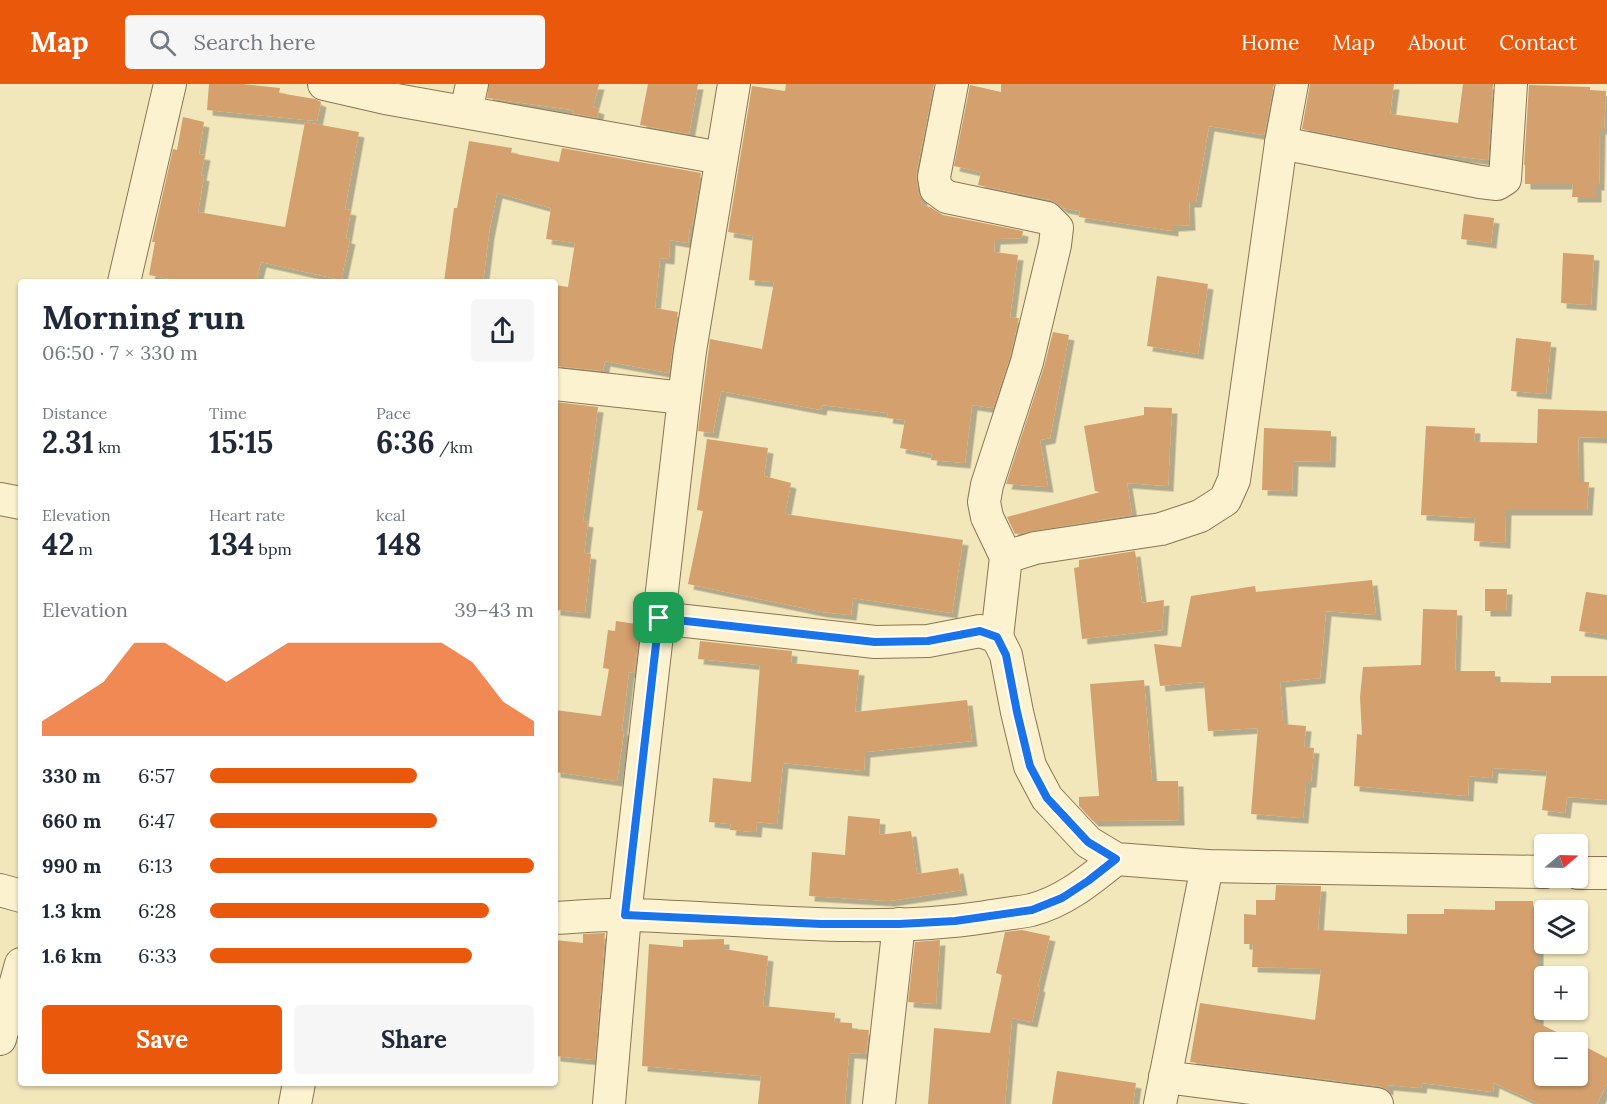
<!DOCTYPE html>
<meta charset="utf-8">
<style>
:root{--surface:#fff;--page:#f6f6f7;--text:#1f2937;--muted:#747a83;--accent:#ea580c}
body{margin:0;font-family:Lora,serif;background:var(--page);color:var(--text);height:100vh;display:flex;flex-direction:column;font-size:22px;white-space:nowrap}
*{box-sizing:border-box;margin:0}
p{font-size:20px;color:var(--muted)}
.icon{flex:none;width:33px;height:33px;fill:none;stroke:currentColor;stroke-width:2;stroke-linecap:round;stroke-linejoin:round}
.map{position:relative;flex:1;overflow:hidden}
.side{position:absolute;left:18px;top:195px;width:540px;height:807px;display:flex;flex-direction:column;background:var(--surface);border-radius:6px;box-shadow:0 2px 4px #0004}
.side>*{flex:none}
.needle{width:39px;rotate:71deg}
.controls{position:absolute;left:1534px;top:750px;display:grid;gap:12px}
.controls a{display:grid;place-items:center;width:54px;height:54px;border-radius:6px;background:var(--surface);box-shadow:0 2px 4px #0004;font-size:30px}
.pin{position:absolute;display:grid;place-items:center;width:51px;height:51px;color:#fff;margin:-26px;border-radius:12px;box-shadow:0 3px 9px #0006}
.round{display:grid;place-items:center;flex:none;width:63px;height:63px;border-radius:6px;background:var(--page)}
.headline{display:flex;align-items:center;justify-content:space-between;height:102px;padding:0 24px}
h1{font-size:33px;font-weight:700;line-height:45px}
.stats{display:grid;grid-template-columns:repeat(3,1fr);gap:9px;height:102px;padding:6px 24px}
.stats div{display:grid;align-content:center}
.stats b{font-size:30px;font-weight:700}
.stats small{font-size:16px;font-weight:400}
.stats p{font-size:16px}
.chart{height:168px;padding:12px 24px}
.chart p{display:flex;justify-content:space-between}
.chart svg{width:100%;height:108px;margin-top:6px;fill:var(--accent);opacity:.7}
.cta{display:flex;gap:12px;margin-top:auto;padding:12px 24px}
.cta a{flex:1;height:69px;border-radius:6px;background:var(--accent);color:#fff;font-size:24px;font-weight:700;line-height:69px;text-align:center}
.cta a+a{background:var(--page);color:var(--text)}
ul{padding:0 24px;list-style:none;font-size:20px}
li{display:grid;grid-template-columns:96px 72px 1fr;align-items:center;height:45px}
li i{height:15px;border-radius:8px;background:var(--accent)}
header{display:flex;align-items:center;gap:36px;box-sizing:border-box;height:84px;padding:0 30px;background:var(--accent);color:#fff}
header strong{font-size:28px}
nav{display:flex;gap:33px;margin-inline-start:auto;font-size:21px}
.search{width:420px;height:54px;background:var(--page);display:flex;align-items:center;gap:15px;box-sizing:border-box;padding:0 21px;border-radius:6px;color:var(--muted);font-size:22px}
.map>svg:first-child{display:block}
.building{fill:#d4a06d;filter:url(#shadow)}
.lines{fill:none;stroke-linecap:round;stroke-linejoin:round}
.street-casing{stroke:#8a7553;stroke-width:34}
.street{stroke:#fcf2cf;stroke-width:32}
.route-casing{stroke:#fff;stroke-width:12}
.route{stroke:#1a73e8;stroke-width:8}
</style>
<header>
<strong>Map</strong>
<div class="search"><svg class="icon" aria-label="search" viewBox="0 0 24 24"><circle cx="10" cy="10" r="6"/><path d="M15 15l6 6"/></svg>Search here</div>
<nav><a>Home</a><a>Map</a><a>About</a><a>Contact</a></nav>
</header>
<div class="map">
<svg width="1607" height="1020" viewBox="0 0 1607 1020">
<defs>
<filter id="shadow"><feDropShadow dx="5.5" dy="5.5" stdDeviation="0" flood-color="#0004"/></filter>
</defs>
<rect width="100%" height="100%" fill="#f2e6bb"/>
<g class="building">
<path d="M 209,0 L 242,0 L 280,4 L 279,9 L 315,15 L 321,18 L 317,37 L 207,26 Z"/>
<path d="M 489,0 L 599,0 L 593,23 L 599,25 L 597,34 L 572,29 L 573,26 L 487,14 Z"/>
<path d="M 648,0 L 698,0 L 689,50 L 640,41 Z"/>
<path d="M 786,0 L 934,0 L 916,90 L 918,108 L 922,115 L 921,121 L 930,123 L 943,131 L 1023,147 L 1022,154 L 995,155 L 994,168 L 1018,171 L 1010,233 L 1019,234 L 1010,273 L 993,324 L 972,321 L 965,379 L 931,376 L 932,370 L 900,364 L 905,336 L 887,334 L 888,329 L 822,321 L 821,326 L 721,307 L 713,349 L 698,347 L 710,255 L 762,265 L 774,198 L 749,196 L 753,152 L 728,148 L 752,2 L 785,7 Z"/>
<path d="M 1001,0 L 1274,0 L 1264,51 L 1209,42 L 1196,118 L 1189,118 L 1190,141 L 1173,142 L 1173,147 L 1079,133 L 1080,127 L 1063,124 L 1051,116 L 978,101 L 981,88 L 954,82 L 970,1 L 1001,8 Z"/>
<path d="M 1310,0 L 1394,0 L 1390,30 L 1458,39 L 1463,0 L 1493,0 L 1488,76 L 1419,68 L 1302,45 Z"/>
<path d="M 1529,1 L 1590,3 L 1590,6 L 1606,7 L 1604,45 L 1600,45 L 1599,101 L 1596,101 L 1596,113 L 1572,113 L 1573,100 L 1525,100 L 1525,81 L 1524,81 Z"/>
<path d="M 183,33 L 204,38 L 199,70 L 205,71 L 201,91 L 204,92 L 198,128 L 285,143 L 305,38 L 359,48 L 345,125 L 351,126 L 346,154 L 350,155 L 341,196 L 261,178 L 256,198 L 186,198 L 149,191 L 155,158 L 152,158 L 173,65 L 177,66 Z"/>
<path d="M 469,57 L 512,64 L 511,69 L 559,78 L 562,64 L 701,89 L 692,142 L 690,142 L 688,159 L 670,156 L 669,175 L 660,174 L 655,224 L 678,228 L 669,289 L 605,277 L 603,287 L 555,282 L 555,201 L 568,203 L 575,159 L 546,155 L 551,124 L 497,109 L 489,149 L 483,198 L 444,198 L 454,124 L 457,124 Z"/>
<path d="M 1464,130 L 1494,134 L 1491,159 L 1461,155 Z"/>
<path d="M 1563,169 L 1594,171 L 1591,221 L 1561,219 Z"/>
<path d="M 1157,192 L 1208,200 L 1198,270 L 1147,262 Z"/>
<path d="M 1053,248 L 1069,251 L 1050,354 L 1040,356 L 1048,403 L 1006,400 L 1044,283 Z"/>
<path d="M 1516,254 L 1551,258 L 1546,310 L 1511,307 Z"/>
<path d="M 555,318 L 598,323 L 583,437 L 588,438 L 584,469 L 591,470 L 585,529 L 555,526 Z"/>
<path d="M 1144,323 L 1172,324 L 1168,402 L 1127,399 L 1132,430 L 1131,431 L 1015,450 L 1007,433 L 1100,408 L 1095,407 L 1084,342 L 1144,331 Z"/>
<path d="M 1538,325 L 1607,327 L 1607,354 L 1578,353 L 1579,398 L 1589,398 L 1587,426 L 1506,426 L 1505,459 L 1474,457 L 1475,434 L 1421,431 L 1426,342 L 1475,344 L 1474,358 L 1537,359 Z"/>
<path d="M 1264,344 L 1331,347 L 1330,378 L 1293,377 L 1292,407 L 1262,406 Z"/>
<path d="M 707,355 L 768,364 L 764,392 L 791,399 L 785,430 L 963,456 L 952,529 L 853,514 L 851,531 L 822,528 L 688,500 L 703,427 L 697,426 Z"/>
<path d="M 1135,467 L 1142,519 L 1164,516 L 1162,546 L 1082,555 L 1074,484 L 1079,483 L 1079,476 Z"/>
<path d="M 1372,496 L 1376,531 L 1326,527 L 1320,594 L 1280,598 L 1283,640 L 1306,642 L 1304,663 L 1314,664 L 1311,698 L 1306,698 L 1303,734 L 1251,730 L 1258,644 L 1208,647 L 1204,598 L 1160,602 L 1154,560 L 1181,563 L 1191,512 L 1255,502 L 1256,508 Z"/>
<path d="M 1485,505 L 1507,505 L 1506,527 L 1485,527 Z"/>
<path d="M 1586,508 L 1607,511 L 1607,551 L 1579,547 Z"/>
<path d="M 1423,525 L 1457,526 L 1455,587 L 1495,587 L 1495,598 L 1551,599 L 1551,592 L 1607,592 L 1607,716 L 1567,713 L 1565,729 L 1542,726 L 1547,687 L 1493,684 L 1492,694 L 1469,692 L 1468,712 L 1354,702 L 1357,650 L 1362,651 L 1360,613 L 1363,583 L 1421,581 Z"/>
<path d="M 616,537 L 636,540 L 634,551 L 639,551 L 634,589 L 629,588 L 622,646 L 624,647 L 617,697 L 555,688 L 555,626 L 601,632 L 609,585 L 603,584 L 608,546 L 615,547 Z"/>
<path d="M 700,557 L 792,567 L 791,579 L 859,586 L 855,628 L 967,616 L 972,657 L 865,668 L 864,687 L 783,679 L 777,740 L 757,738 L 756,748 L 730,746 L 731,740 L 709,738 L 713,694 L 751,698 L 760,581 L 698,575 Z"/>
<path d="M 1144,596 L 1152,697 L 1178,697 L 1179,736 L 1093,737 L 1079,722 L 1079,713 L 1099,712 L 1090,600 Z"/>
<path d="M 848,732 L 880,735 L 879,751 L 911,747 L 917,790 L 958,784 L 962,806 L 889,817 L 809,812 L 812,768 L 845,771 Z"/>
<path d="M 1276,801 L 1321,802 L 1318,846 L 1407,850 L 1407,830 L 1444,830 L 1444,825 L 1495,826 L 1495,817 L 1533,817 L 1533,831 L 1542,830 L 1542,863 L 1538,863 L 1538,939 L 1577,958 L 1545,958 L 1545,992 L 1578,992 L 1578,959 L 1607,974 L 1607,999 L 1597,1020 L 1540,1020 L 1494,999 L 1493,1008 L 1422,999 L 1421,1004 L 1388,1001 L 1388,1006 L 1379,1002 L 1190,978 L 1200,919 L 1315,936 L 1321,885 L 1252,883 L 1253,860 L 1244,860 L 1244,830 L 1256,831 L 1256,816 L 1275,816 Z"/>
<path d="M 1022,846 L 1050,852 L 1038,902 L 1040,903 L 1032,938 L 1012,934 L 1005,1020 L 928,1020 L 934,944 L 990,949 L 1002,891 L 996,889 L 1005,848 Z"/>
<path d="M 605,849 L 595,976 L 555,972 L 555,856 L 583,859 L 583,850 Z"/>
<path d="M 724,855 L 724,865 L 768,872 L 763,922 L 835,929 L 834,938 L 852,939 L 852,945 L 869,946 L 866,970 L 849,969 L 845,1020 L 758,1020 L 761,992 L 642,982 L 649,860 L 683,863 L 683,856 Z"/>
<path d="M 940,856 L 936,920 L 908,918 L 915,858 Z"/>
<path d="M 1057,987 L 1136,999 L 1133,1020 L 1052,1020 Z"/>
</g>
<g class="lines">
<defs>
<g id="street">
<path d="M 324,0 L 385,14 L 721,74"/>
<path d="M 952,0 L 934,93 L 936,105 L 947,113 L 1047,134 L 1057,144 L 1055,161 L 1027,278 L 987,401 L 984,418 L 987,433 L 1006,473 L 997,553"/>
<path d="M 466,28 L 472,0"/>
<path d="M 1281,59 L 1480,98 L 1497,100 L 1505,95 L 1511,0"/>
<path d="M 124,198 L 170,0"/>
<path d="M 555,300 L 684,314"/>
<path d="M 0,415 L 21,419"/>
<path d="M 1006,473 L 1035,464 L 1161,445 L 1200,432 L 1225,416 L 1234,396 L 1281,59 L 1292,0"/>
<path d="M 659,534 L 875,558 L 928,557 L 980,547 L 997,553 L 1006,571 L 1017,628 L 1030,682 L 1047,714 L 1088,758 L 1116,775 L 1207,782 L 1545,788"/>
<path d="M 1578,789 L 1607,789"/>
<path d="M 0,806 L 21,812"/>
<path d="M 555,834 C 579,833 604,830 628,831 C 747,834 868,851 986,833 C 1001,830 1017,829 1031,826 C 1064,818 1091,795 1116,775"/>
<path d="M 0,955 L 21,880"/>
<path d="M 1165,993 L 1377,1020"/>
<path d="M 295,1020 L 299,999"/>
<path d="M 609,1020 L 625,831 L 684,314 L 690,267 L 734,0"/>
<path d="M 879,1020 L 899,840"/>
<path d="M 1160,1020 L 1207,782"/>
</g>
</defs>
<use href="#street" class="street-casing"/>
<use href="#street" class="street"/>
</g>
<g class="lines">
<defs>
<path id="route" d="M 659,534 L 875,558 L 928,557 L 980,547 L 997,553 L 1006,571 L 1017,628 L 1030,682 L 1047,714 L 1088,758 L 1116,775 L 1088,797 L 1062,814 L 1032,826 L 955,837 L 899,840 L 821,840 L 625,831 Z"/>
</defs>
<use href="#route" class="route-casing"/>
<use href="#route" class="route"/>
</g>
</svg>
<div class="controls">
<a><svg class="needle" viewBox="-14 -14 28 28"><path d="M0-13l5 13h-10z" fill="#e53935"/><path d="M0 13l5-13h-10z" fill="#747a83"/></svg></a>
<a><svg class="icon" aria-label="layers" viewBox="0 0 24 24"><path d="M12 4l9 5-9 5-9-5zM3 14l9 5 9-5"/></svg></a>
<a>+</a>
<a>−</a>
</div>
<div class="pin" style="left:659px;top:534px;background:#1e9e55"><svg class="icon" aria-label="arrive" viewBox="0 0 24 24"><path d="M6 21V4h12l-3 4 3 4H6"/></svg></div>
<section class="side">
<div class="headline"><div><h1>Morning run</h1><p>06:50 · 7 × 330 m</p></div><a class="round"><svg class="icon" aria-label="share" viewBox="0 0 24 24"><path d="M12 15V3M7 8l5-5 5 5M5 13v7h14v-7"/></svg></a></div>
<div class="stats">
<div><p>Distance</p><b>2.31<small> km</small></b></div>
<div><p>Time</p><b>15:15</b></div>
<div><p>Pace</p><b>6:36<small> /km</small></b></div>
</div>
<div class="stats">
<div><p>Elevation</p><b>42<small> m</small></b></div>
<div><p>Heart rate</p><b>134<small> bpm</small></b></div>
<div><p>kcal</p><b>148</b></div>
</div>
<div class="chart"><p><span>Elevation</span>39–43 m</p>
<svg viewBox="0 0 160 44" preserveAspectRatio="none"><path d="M0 44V38L10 30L20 22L30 6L40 6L50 14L60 22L70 14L80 6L90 6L100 6L110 6L120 6L130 6L140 14L150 30L160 38V44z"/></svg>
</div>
<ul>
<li><b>330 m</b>6:57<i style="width:64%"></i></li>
<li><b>660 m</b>6:47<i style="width:70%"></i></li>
<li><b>990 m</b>6:13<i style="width:100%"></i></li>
<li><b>1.3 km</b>6:28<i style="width:86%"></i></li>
<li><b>1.6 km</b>6:33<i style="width:81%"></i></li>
</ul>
<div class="cta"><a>Save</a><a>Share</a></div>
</section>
</div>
